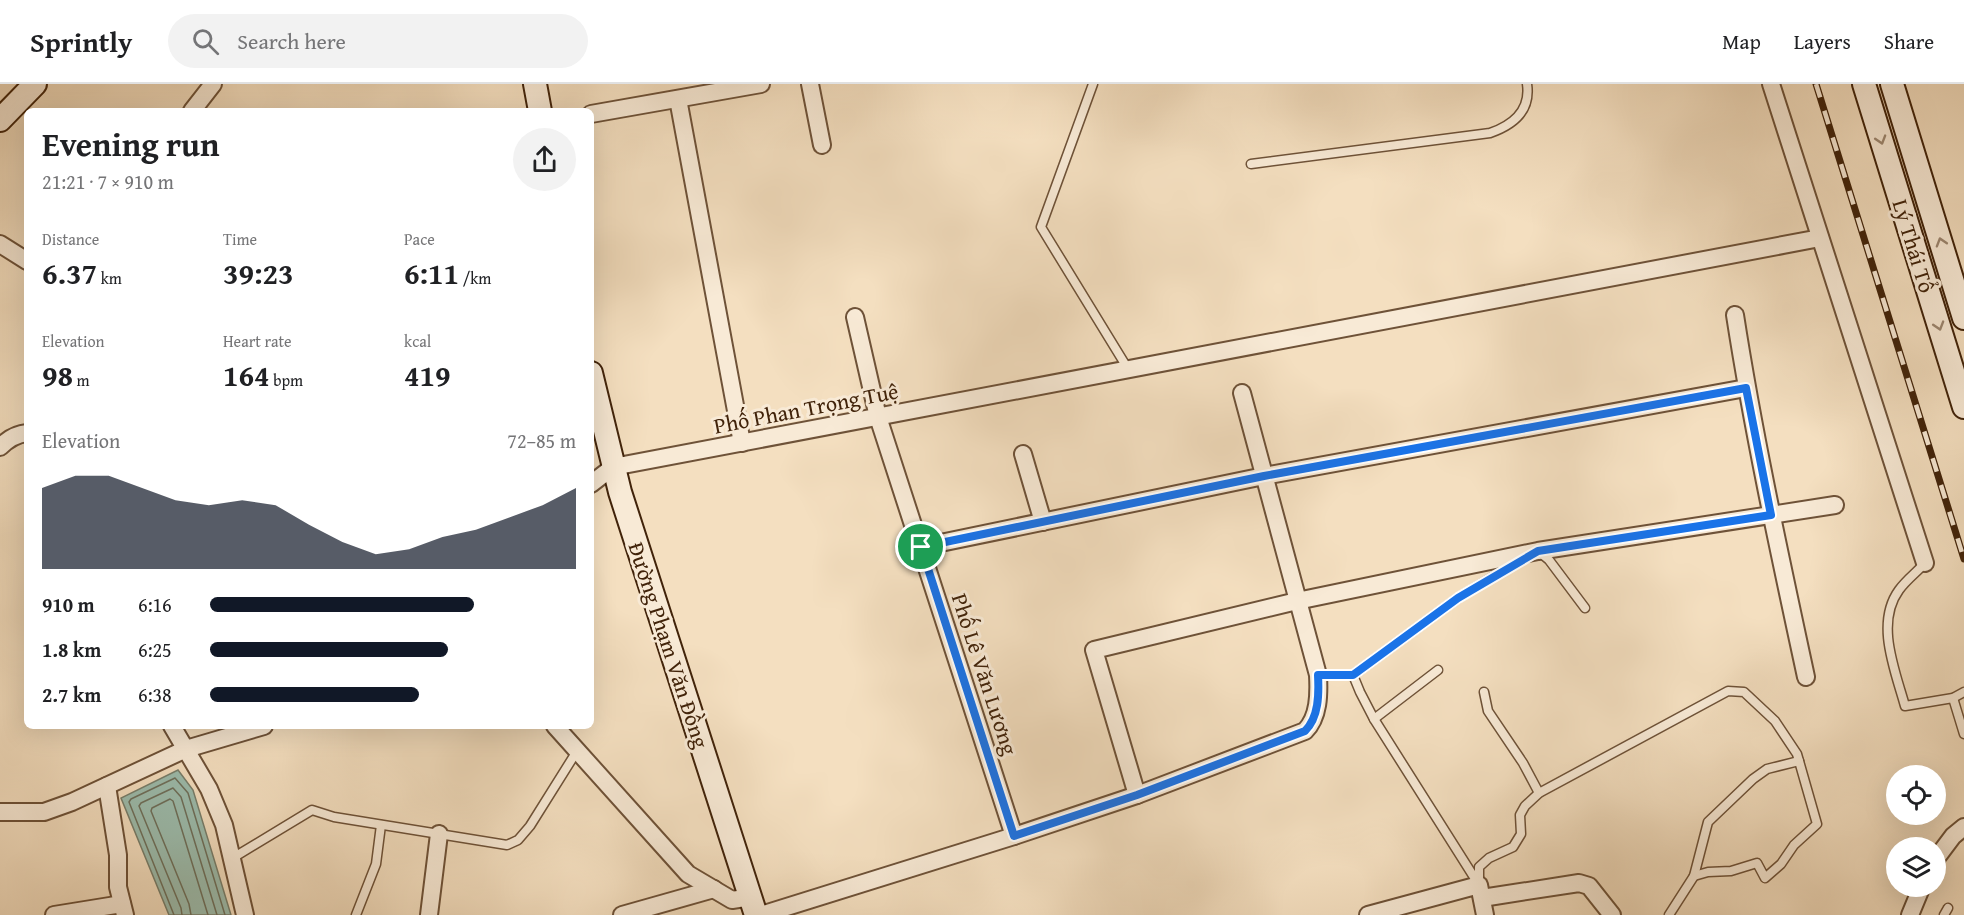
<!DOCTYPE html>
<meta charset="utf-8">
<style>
:root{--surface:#fff;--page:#f2f2f2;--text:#202124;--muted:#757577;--line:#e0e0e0;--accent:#111827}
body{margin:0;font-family:"Gentium Book Plus",serif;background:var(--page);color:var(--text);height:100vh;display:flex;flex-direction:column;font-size:22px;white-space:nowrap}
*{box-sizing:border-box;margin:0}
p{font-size:20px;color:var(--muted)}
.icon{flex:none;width:33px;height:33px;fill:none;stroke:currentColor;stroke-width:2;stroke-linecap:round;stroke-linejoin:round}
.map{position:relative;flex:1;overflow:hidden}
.drawer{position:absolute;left:24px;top:24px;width:570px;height:621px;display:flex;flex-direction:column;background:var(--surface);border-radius:9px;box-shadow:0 6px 24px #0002}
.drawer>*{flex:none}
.buttons{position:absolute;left:1886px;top:681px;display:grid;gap:12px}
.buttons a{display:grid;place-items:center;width:60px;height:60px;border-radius:50%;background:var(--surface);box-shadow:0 6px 24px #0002;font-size:30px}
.pin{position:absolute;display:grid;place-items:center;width:51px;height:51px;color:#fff;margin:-26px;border:3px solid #fff;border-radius:50%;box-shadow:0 2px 6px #0007}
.round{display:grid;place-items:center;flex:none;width:63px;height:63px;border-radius:32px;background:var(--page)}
.summary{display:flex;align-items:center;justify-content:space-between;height:102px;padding:0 18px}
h1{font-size:33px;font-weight:700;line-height:45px}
.figures{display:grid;grid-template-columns:repeat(3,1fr);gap:9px;height:102px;padding:6px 18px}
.figures div{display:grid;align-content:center}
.figures b{font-size:30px;font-weight:700}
.figures small{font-size:16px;font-weight:400}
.figures p{font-size:16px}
.chart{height:168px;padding:12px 18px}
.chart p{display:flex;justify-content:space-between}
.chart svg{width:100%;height:108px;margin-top:6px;fill:var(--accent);opacity:.7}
ul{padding:0 18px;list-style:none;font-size:20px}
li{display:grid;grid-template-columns:96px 72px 1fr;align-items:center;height:45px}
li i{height:15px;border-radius:8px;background:var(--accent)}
header{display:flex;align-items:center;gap:36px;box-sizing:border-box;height:84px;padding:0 30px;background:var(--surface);border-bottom:2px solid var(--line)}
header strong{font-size:28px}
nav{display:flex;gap:33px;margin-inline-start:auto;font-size:21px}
.search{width:420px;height:54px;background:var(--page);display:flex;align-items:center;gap:15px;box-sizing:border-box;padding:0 21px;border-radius:33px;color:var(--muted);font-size:22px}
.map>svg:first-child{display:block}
.water{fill:#9cbdae;stroke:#787f6c;stroke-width:1.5}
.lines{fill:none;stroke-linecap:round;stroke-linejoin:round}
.shore{stroke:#6e705c;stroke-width:1.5}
.lane-casing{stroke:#6e5238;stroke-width:11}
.street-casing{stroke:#6e5238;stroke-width:20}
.secondary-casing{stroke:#41230a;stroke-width:26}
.lane{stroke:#f8ead6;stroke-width:8}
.street{stroke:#f8ead6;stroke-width:16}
.secondary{stroke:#f8ead6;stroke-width:22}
.rail-casing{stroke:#41230a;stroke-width:7}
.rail{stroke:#f8ead6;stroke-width:4.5;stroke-dasharray:14;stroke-linecap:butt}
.oneway{stroke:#9c8670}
.route-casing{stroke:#fff;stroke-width:12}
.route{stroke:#1a73e8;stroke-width:8}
.labels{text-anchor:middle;stroke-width:6;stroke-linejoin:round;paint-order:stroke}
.street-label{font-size:22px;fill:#41230a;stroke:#f8ead6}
</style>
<header>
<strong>Sprintly</strong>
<div class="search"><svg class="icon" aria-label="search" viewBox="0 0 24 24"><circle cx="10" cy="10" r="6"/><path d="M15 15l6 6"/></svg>Search here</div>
<nav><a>Map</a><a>Layers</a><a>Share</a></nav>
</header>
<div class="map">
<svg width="1964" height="831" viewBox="0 0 1964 831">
<rect width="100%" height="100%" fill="#f4dfc0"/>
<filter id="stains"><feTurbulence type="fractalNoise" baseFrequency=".00333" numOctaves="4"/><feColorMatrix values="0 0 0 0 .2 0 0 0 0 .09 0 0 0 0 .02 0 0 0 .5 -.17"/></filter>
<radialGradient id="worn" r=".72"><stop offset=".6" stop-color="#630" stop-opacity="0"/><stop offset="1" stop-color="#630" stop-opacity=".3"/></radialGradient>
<path class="water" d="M 178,686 L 193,706 L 231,831 L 169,831 L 121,714 Z"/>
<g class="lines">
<g class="shore">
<path d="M 174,831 L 129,718 L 131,715 L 175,694 L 188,709 L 225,831"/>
<path d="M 182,831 L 181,824 L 139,722 L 141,719 L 173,704 L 181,713 L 217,831"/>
<path d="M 191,831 L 189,820 L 151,727 L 152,724 L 170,715 L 173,717 L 208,831"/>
</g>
<defs>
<g id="lane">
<path d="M 1093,0 L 1041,143 L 1128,285"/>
<path d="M 1251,80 L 1490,49 C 1513,41 1531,27 1527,0"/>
<path d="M 1538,467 L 1549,476 L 1585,524"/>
<path d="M 1925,479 C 1917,488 1906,496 1899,506 C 1875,539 1895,586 1905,622 L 1953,614 L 1964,608"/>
<path d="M 1318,591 L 1353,591"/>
<path d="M 1484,608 L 1488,627 L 1523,679 L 1539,709"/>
<path d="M 1953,614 L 1964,650"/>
<path d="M 1374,635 L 1438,586"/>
<path d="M 231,775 L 312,726 L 334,733 L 507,761 L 518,756 L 530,742 L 577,667"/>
<path d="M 1694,792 L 1708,738 L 1753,695 L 1767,685 L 1799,677"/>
<path d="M 1479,801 L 1479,783 L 1489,774 L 1513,763 L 1521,750 L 1520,731 L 1525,722 L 1539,709 L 1728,607 L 1744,608 L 1775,637 L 1797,670 L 1817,740 L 1794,761 L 1781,780 L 1765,794 L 1757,779 L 1731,787 L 1708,788 L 1694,792 L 1669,831"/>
<path d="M 1479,801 L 1374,635 L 1360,608 L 1353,591 L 1458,514 L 1521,476"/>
<path d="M 356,831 L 376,780 L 381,741"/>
<path d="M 1944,831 L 1948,824"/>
</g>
<g id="street">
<path d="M 810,0 L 822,61"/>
<path d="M 1771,0 L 1925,479"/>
<path d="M 678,15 L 742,359"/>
<path d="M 192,27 L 213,0"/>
<path d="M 591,30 L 761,0"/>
<path d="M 0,160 L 27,177"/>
<path d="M 1735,231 C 1754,353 1780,472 1806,593"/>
<path d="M 855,233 L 878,333 L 1014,752"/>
<path d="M 0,363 C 7,356 17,350 27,349"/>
<path d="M 1023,370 L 1043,438"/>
<path d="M 591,400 L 613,383 L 1820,154"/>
<path d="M 921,463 L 1264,392 L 1746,304"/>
<path d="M 172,642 L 209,705 L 224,741 L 245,831"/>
<path d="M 555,642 L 688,790 L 732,816 L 751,813"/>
<path d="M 107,702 L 118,771 L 118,803 L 125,831"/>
<path d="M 1137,711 L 1094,566 L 1297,517 L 1538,467 L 1835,421"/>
<path d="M 0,728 L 44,728 L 72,718 L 186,665 L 264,642"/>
<path d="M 1935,776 L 1953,752 L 1964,743"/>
<path d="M 1482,814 L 1579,799 L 1589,802 L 1612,831"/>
<path d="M 54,831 L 122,820"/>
<path d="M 429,831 L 439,750"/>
<path d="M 622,831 L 714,805"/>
<path d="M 761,831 L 1014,752 L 1137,711 L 1305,647 C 1319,633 1319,610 1318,591 L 1242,309"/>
<path d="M 1368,831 L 1479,801 L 1485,831"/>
<path d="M 1910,831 L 1922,802"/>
</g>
<g id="secondary">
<path d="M 535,0 L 540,27"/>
<path d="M 1864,0 L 1964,323"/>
<path d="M 1892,0 L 1964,234"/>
<path d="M 0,36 L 35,0"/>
<path d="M 591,289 L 620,408 L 756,831"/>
</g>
</defs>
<use href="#lane" class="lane-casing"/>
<use href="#street" class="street-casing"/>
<use href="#secondary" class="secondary-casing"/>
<use href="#lane" class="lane"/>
<use href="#street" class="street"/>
<use href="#secondary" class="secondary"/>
<defs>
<path id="rail" d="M 1816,0 L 1964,475"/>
</defs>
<use href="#rail" class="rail-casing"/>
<use href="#rail" class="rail"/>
</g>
<defs><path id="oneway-chevron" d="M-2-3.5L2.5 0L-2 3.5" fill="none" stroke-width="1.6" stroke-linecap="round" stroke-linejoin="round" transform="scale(1.5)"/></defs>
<g class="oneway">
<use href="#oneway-chevron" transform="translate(1881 56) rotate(73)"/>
<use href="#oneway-chevron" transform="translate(1941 158) rotate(-107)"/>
<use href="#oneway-chevron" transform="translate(1939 242) rotate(73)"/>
</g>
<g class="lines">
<defs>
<path id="route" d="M 1746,304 L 1771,431 L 1538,467 L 1458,514 L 1353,591 L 1318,591 C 1319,610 1319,633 1305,647 L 1137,711 L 1014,752 L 921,463 L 1264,392 Z"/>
</defs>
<use href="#route" class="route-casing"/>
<use href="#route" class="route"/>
</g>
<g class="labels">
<g class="street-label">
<text transform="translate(1914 162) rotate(73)" y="8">Lý Thái Tổ</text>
<text transform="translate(806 324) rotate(-11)" y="8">Phố Phan Trọng Tuệ</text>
<text transform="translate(669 561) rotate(72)" y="8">Đường Phạm Văn Đồng</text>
<text transform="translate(985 590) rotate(72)" y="8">Phố Lê Văn Lương</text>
</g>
</g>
<rect width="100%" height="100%" filter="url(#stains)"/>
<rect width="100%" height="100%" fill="url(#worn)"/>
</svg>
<div class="buttons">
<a><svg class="icon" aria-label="locate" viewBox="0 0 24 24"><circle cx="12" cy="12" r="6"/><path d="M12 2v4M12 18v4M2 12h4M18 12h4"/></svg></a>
<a><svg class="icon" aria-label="layers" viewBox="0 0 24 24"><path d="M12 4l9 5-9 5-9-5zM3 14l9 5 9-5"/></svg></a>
</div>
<div class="pin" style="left:921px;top:463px;background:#1e9e55"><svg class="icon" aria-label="arrive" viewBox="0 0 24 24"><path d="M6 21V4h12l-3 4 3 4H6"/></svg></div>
<section class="drawer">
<div class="summary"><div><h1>Evening run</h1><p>21:21 · 7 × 910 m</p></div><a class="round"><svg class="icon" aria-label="share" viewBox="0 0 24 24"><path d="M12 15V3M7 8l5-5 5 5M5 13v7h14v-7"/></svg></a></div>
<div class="figures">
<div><p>Distance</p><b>6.37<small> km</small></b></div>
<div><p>Time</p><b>39:23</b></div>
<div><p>Pace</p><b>6:11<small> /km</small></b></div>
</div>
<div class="figures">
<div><p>Elevation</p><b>98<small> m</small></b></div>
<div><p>Heart rate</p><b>164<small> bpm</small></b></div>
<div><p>kcal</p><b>419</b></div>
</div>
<div class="chart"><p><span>Elevation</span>72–85 m</p>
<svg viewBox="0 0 160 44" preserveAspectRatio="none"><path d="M0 44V11L10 6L20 6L30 11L40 16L50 18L60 16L70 18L80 26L90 33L100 38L110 36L120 31L130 28L140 23L150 18L160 11V44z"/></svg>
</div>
<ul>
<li><b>910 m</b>6:16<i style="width:72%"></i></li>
<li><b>1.8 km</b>6:25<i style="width:65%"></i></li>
<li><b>2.7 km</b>6:38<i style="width:57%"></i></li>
</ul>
</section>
</div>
